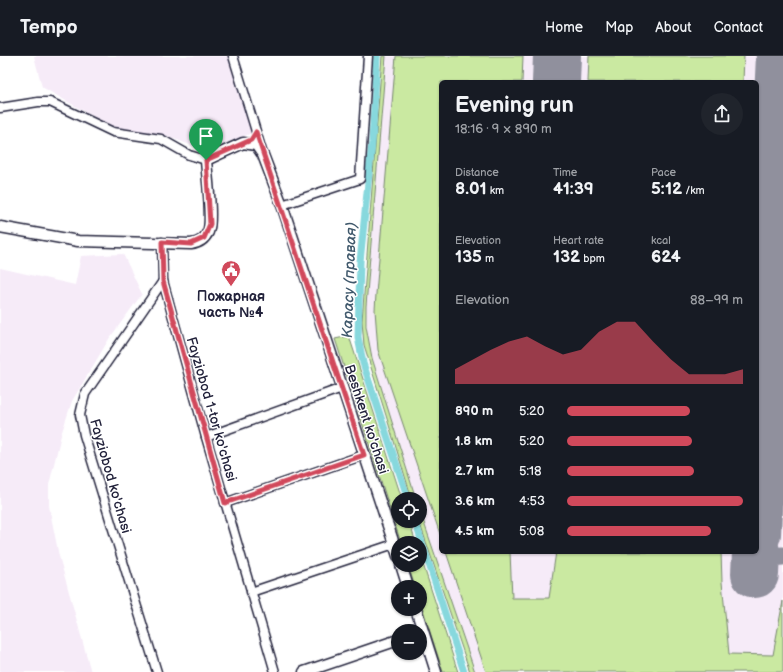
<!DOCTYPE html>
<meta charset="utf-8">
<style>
:root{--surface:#171b24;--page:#20242c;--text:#f1f3f6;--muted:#9ea1a6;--line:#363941;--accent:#d1495b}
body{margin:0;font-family:"Balsamiq Sans",sans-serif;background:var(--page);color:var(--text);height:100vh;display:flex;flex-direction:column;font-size:15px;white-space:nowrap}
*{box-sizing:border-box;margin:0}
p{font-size:13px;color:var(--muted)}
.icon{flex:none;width:22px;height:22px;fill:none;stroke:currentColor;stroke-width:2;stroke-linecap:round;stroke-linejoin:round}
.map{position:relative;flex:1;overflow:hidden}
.side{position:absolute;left:439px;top:24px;width:320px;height:474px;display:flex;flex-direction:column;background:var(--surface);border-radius:6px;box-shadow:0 1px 3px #0004}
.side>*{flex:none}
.tools{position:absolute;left:391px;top:436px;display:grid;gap:8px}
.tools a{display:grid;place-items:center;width:36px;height:36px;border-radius:50%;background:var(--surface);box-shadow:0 1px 3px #0004;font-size:20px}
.pin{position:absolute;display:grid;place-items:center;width:34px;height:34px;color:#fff;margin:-41px -17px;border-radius:50% 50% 50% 0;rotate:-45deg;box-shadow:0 0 4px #0007}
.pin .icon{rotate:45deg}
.round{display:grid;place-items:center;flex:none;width:42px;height:42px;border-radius:21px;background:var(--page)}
.overview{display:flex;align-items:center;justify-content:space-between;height:68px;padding:0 16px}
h1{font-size:22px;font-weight:700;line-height:30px}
.metrics{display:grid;grid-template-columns:repeat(3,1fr);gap:6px;height:68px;padding:4px 16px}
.metrics div{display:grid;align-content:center}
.metrics b{font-size:17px;font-weight:700}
.metrics small{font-size:11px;font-weight:400}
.metrics p{font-size:11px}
.chart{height:112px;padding:8px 16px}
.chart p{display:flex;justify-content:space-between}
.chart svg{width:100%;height:72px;margin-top:4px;fill:var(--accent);opacity:.7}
ul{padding:0 16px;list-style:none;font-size:13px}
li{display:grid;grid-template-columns:64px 48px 1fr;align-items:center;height:30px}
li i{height:10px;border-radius:5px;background:var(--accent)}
header{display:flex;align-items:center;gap:24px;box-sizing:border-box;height:56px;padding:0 20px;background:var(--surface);border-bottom:1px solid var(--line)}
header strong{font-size:19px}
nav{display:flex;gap:22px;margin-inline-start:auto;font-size:14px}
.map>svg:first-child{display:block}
.built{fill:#f6ebf8;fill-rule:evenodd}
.green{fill:#cae9a1;stroke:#76866e}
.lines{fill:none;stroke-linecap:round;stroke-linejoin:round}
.canal{stroke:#87d8dd;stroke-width:7}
.taxiway{stroke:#90909d;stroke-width:19}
.runway{stroke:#90909d;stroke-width:48}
.minor-casing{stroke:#22223b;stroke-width:11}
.tertiary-casing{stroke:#22223b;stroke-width:13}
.minor{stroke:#fff;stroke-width:8}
.tertiary{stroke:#fff;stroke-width:10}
.route-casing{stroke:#fff;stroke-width:8}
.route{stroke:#d1495b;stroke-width:5}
.labels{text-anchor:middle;stroke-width:3;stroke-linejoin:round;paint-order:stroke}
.poi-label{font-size:14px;font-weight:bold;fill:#22223b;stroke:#fff}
.street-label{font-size:14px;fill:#22223b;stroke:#fff}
.water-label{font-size:15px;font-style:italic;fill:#40596c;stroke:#fff}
</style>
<header>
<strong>Tempo</strong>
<nav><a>Home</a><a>Map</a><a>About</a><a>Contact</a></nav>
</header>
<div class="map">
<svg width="783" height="616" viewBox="0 0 783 616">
<rect width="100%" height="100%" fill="#fff"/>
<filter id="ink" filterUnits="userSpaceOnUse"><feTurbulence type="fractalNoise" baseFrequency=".025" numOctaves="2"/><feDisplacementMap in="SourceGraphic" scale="8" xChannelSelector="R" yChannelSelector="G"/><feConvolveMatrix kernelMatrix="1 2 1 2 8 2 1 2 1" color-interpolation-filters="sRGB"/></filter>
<g filter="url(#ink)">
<g class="built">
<path d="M 34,0 L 235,0 L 260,74 L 205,95 L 165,79 L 120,76 L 42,31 Z"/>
<path d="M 386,0 L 783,0 L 783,616 L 475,616 L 420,455 L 420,443 L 416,443 L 404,409 L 368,288 L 366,250 ZM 441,26 L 757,26 L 757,496 L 441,496 Z"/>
<path d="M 123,198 L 142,238 L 109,283 L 72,345 L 61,379 L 49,429 L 49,450 L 59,500 L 91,616 L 0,616 L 0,212 L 75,229 L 81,200 Z"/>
</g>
<g class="green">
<path d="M 382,0 L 386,0 L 366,250 L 366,270 L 372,302 L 416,443 L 412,443 L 364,289 L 362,265 Z"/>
<path d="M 396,0 L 523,0 L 522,26 L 441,26 L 441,481 L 378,294 L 375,254 L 376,238 Z"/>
<path d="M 589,0 L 744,0 L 743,26 L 588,26 Z"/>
<path d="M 349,280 L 402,443 L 398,443 L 398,465 L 409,465 L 416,487 L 401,487 L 335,283 Z"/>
<path d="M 420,455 L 475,616 L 470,616 L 419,465 Z"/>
<path d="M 446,496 L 510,496 L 512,542 L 549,542 L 556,496 L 721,496 L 722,526 L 729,598 L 773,599 L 783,545 L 783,616 L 486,616 Z"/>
<path d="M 420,499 L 458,616 L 443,616 L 420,545 L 420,531 L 415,531 L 408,509 L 420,509 Z"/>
</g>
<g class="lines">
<g class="canal">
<path d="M 377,0 L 372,87 L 360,206 L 358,281 L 363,307 L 408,443"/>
<path d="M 415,465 L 464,616"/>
</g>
<g class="taxiway">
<path d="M 772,153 L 775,171 L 783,187"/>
<path d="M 765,300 L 771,273 L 783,254"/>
<path d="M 761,398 C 763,414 768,429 783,438"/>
<path d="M 757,437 L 767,436 L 783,439"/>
<path d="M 757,494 L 767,501 L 783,500"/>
</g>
<g class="runway">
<path d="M 556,26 L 557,0"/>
<path d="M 757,478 L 780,0"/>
<path d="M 755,518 L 756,496"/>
</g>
<defs>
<g id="minor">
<path d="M 233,0 L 262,95"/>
<path d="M 0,52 L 38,46 L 50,46 L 113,76 L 161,83 L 189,99 L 206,104"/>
<path d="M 282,149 L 360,123 L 368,0"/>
<path d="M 162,186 L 163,225 L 206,381 L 275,616"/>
<path d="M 206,381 L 342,332"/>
<path d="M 225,447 L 364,399"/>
<path d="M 251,536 L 394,488"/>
<path d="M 157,616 L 84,379 L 80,359 L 85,338 L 163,225"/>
</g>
<g id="tertiary">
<path d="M 0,171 L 78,185 L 191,188 C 199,187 204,184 208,176 C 213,164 207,119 206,104 L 243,87 L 256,89 L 263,99 L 282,149 L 398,500"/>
<path d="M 401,509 L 408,531"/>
<path d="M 416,553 L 436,616"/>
<path d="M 304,616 L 398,584"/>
</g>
</defs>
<use href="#minor" class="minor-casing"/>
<use href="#tertiary" class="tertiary-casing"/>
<use href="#minor" class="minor"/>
<use href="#tertiary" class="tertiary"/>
</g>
</g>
<g class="lines" filter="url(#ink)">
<defs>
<path id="route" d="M 256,76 L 364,399 L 225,447 L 163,225 L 162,186 L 191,188 L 204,182 L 210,168 L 206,104 L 251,84 Z"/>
</defs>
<use href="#route" class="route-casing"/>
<use href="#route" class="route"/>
</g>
<defs>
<symbol id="civic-pin" viewBox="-11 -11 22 30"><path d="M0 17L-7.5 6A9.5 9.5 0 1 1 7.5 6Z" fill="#d1495b" stroke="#fff"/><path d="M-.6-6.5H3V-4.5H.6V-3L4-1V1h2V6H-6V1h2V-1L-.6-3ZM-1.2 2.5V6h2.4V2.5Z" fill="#fff"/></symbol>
</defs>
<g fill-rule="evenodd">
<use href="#civic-pin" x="220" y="203" width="22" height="30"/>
</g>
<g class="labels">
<g class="poi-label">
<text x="231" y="245">Пожарная<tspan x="231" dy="16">часть №4</tspan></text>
</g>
<g class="street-label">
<text transform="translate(212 353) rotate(74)" y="5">Fayziobod 1-tor ko'chasi</text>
<text transform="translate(367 363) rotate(72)" y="5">Beshkent ko'chasi</text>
<text transform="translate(111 420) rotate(74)" y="5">Fayziobod ko'chasi</text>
</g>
<g class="water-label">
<text transform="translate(349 224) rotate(-88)" y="5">Карасу (правая)</text>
</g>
</g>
</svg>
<div class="tools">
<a><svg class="icon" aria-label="locate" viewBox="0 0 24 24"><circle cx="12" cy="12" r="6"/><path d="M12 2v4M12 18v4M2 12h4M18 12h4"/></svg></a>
<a><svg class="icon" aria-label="layers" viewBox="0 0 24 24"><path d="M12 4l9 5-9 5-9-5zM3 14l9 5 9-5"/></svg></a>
<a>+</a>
<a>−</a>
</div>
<div class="pin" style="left:206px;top:104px;background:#1e9e55"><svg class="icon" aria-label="arrive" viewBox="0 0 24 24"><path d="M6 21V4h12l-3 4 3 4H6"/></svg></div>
<section class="side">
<div class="overview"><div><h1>Evening run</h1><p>18:16 · 9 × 890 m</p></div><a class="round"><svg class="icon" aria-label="share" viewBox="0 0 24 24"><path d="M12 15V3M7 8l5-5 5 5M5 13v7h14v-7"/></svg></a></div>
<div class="metrics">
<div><p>Distance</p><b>8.01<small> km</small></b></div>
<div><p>Time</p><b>41:39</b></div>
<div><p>Pace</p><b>5:12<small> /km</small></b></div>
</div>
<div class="metrics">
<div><p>Elevation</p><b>135<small> m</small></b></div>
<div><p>Heart rate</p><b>132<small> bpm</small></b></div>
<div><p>kcal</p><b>624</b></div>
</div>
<div class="chart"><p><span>Elevation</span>88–99 m</p>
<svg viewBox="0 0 160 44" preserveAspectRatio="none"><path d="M0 44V35L10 29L20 23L30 18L40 15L50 21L60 26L70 23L80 12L90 6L100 6L110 18L120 29L130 38L140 38L150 38L160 35V44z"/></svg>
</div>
<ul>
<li><b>890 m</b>5:20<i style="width:70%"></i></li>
<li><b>1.8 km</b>5:20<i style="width:71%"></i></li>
<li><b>2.7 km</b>5:18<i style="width:72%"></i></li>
<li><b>3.6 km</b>4:53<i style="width:100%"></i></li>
<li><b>4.5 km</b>5:08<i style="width:82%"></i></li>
</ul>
</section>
</div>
